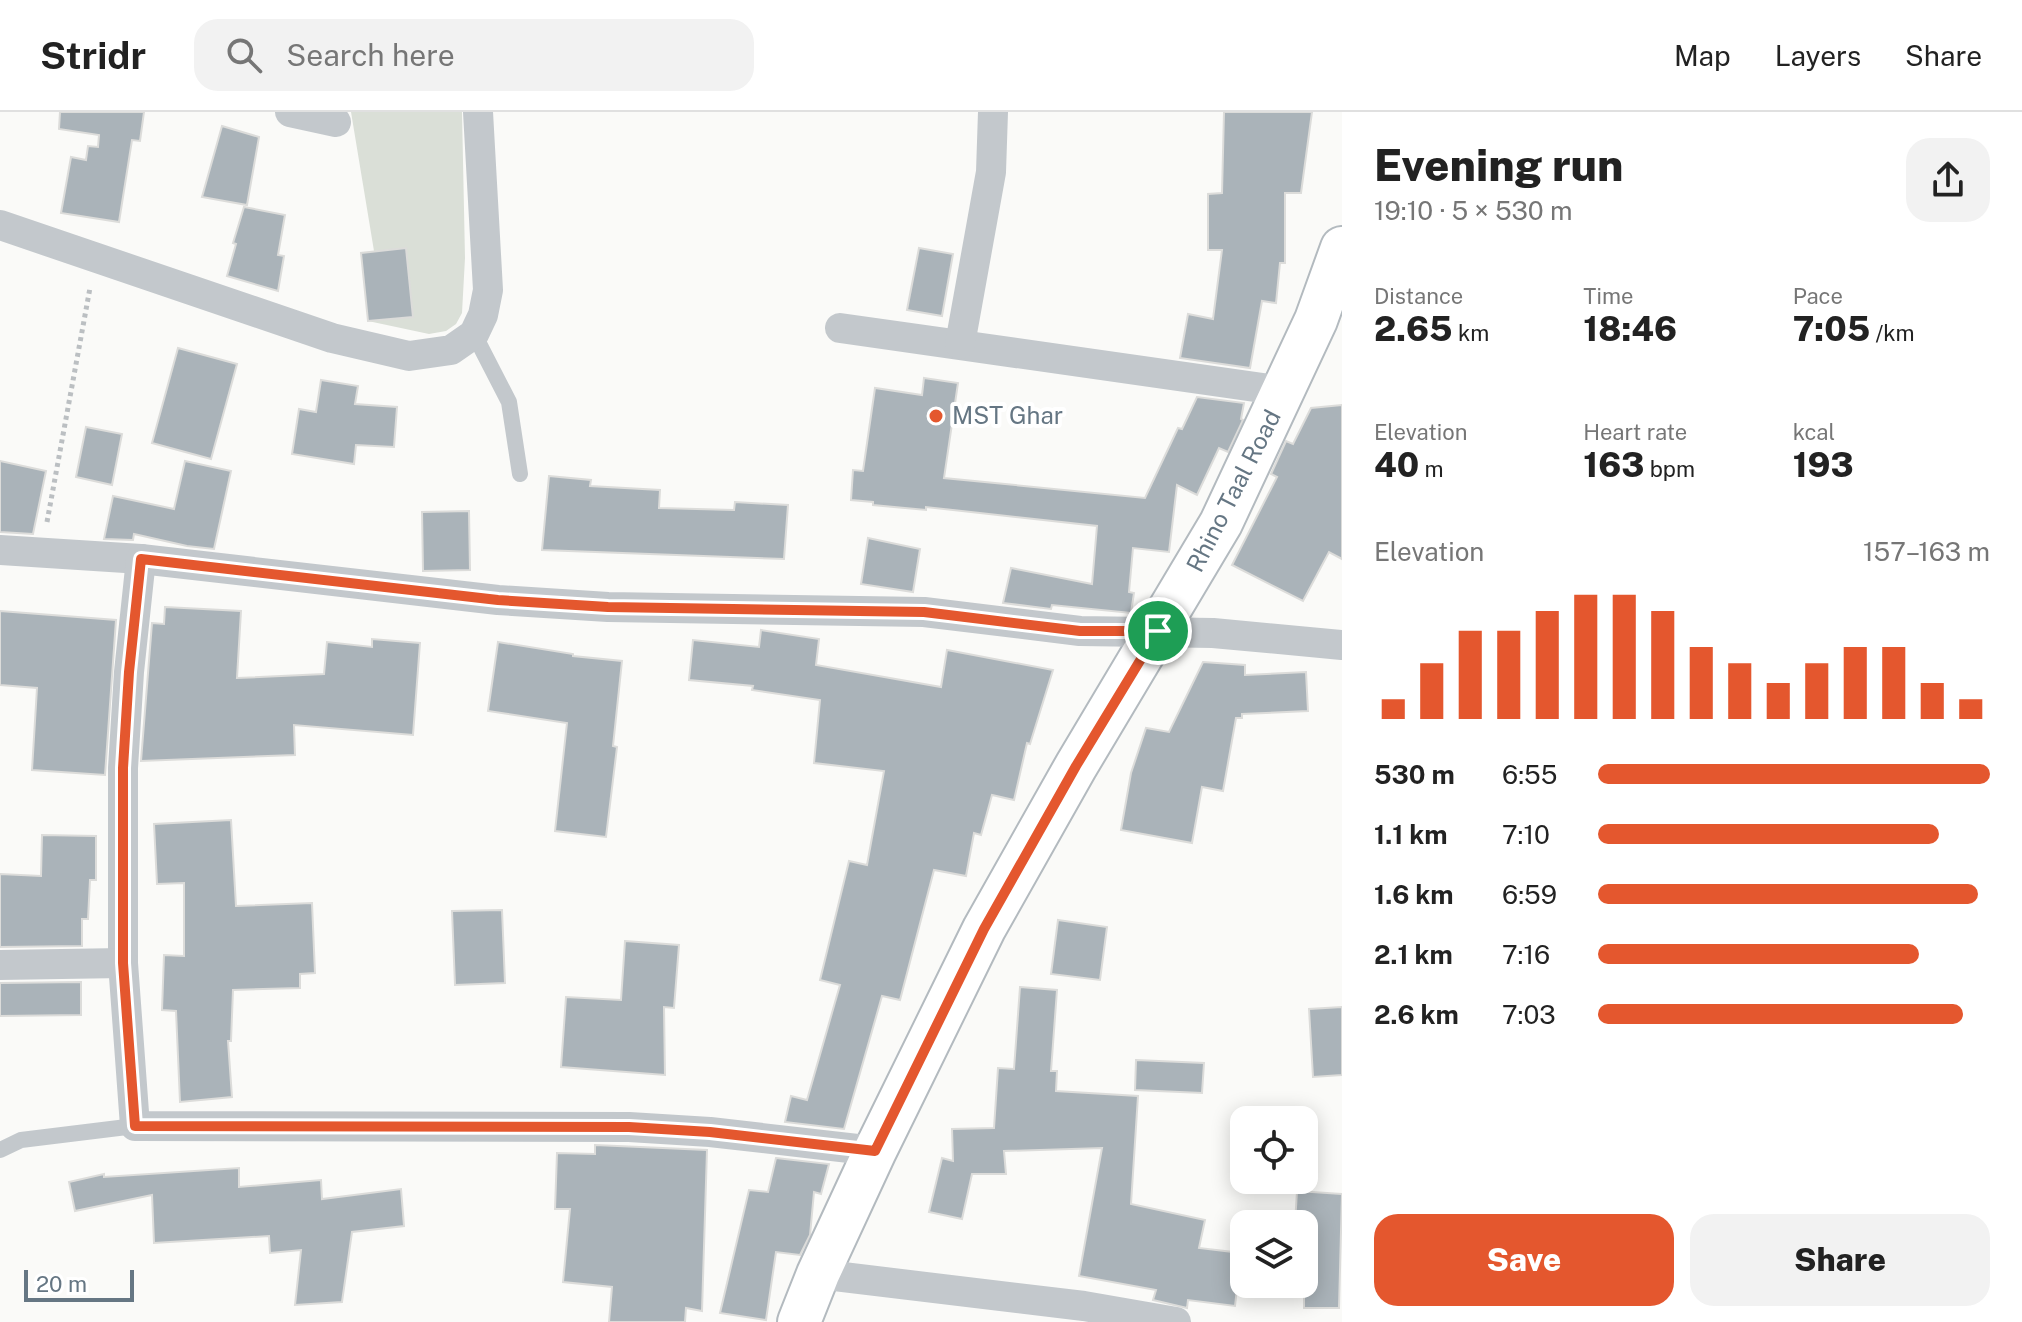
<!DOCTYPE html>
<meta charset="utf-8">
<style>
:root{--surface:#fff;--page:#f2f2f2;--text:#222;--muted:#767676;--line:#e0e0e0;--accent:#e4572e}
body{margin:0;font-family:"Public Sans",sans-serif;background:var(--page);color:var(--text);height:100vh;display:flex;flex-direction:column;font-size:30px;white-space:nowrap}
*{box-sizing:border-box;margin:0}
p{font-size:26px;color:var(--muted)}
.icon{flex:none;width:44px;height:44px;fill:none;stroke:currentColor;stroke-width:2;stroke-linecap:round;stroke-linejoin:round}
.map{position:relative;flex:1;overflow:hidden}
.drawer{display:flex;flex-direction:column;background:var(--surface);width:680px}
.drawer>*{flex:none}
.fabs{position:absolute;left:1230px;top:994px;display:grid;gap:16px}
.fabs a{display:grid;place-items:center;width:88px;height:88px;border-radius:16px;background:var(--surface);box-shadow:0 4px 20px #0003;font-size:40px}
.scale{position:absolute;left:24px;bottom:20px;width:110px;box-sizing:border-box;padding-left:8px;border:4px solid #657683;border-top:0;font-size:22px;line-height:28px;white-space:nowrap;color:#657683;-webkit-text-stroke:6px #fff;paint-order:stroke}
.pin{position:absolute;display:grid;place-items:center;width:68px;height:68px;color:#fff;margin:-34px;border:4px solid #fff;border-radius:50%;box-shadow:0 2px 8px #0007}
.round{display:grid;place-items:center;flex:none;width:84px;height:84px;border-radius:24px;background:var(--page)}
.summary{display:flex;align-items:center;justify-content:space-between;height:136px;padding:0 32px}
h1{font-size:44px;font-weight:800;line-height:60px}
.stats{display:grid;grid-template-columns:repeat(3,1fr);gap:12px;height:136px;padding:8px 32px}
.stats div{display:grid;align-content:center}
.stats b{font-size:34px;font-weight:800}
.stats small{font-size:22px;font-weight:400}
.stats p{font-size:22px}
.chart{height:224px;padding:16px 32px}
.chart p{display:flex;justify-content:space-between}
.chart svg{width:100%;height:144px;margin-top:8px;stroke:var(--accent);stroke-width:6}
.primary-button{display:flex;gap:16px;margin-top:auto;padding:16px 32px}
.primary-button a{flex:1;height:92px;border-radius:24px;background:var(--accent);color:#fff;font-size:32px;font-weight:800;line-height:92px;text-align:center}
.primary-button a+a{background:var(--page);color:var(--text)}
ul{padding:0 32px;list-style:none;font-size:26px}
li{display:grid;grid-template-columns:128px 96px 1fr;align-items:center;height:60px}
li i{height:20px;border-radius:10px;background:var(--accent)}
header{display:flex;align-items:center;gap:48px;box-sizing:border-box;height:112px;padding:0 40px;background:var(--surface);border-bottom:2px solid var(--line)}
header strong{font-size:38px}
nav{display:flex;gap:44px;margin-inline-start:auto;font-size:28px}
.search{width:560px;height:72px;background:var(--page);display:flex;align-items:center;gap:20px;box-sizing:border-box;padding:0 28px;border-radius:24px;color:var(--muted);font-size:30px}
main{display:flex;flex:1;min-height:0}
.map>svg:first-child{display:block}
.green{fill:#dadfd7}
.building{fill:#aab3b9;stroke:#dcdcda;stroke-width:2}
.lines{fill:none;stroke-linecap:round;stroke-linejoin:round}
.secondary-casing{stroke:#b3babf;stroke-width:46}
.path{stroke:#bbbfc2;stroke-width:5;stroke-dasharray:4 4;stroke-linecap:butt}
.lane{stroke:#c3c8cc;stroke-width:16}
.street{stroke:#c3c8cc;stroke-width:30}
.secondary{stroke:#fff;stroke-width:42}
.route-casing{stroke:#fff;stroke-width:16}
.route{stroke:#e4572e;stroke-width:10}
.poi-dot{fill:#e4572e;stroke:#fff;stroke-width:3}
.labels{text-anchor:middle;stroke-width:8;stroke-linejoin:round;paint-order:stroke}
.poi-label{font-size:24px;fill:#657683;stroke:#fff;text-anchor:start}
.street-label{font-size:24px;fill:#657683;stroke:#fff}
</style>
<header>
<strong>Stridr</strong>
<div class="search"><svg class="icon" aria-label="search" viewBox="0 0 24 24"><circle cx="10" cy="10" r="6"/><path d="M15 15l6 6"/></svg>Search here</div>
<nav><a>Map</a><a>Layers</a><a>Share</a></nav>
</header>
<main>
<div class="map">
<svg width="1342" height="1210" viewBox="0 0 1342 1210">
<rect width="100%" height="100%" fill="#fafaf8"/>
<path class="green" d="M 351,0 L 462,0 L 465,146 L 462,201 L 456,212 L 446,219 L 429,222 L 368,209 L 413,204 L 406,136 L 374,139 Z"/>
<g class="building">
<path d="M 60,0 L 144,0 L 140,29 L 132,28 L 119,110 L 61,101 L 71,45 L 86,48 L 88,34 L 98,35 L 99,23 L 59,17 Z"/>
<path d="M 1224,0 L 1312,0 L 1301,81 L 1285,81 L 1285,151 L 1280,151 L 1276,191 L 1262,189 L 1250,256 L 1180,246 L 1188,202 L 1213,207 L 1222,138 L 1208,138 L 1208,82 L 1222,81 Z"/>
<path d="M 222,14 L 259,25 L 247,93 L 202,85 Z"/>
<path d="M 244,95 L 285,103 L 278,143 L 284,144 L 278,179 L 227,164 L 236,132 L 233,131 Z"/>
<path d="M 406,136 L 413,205 L 368,209 L 361,141 Z"/>
<path d="M 919,136 L 953,142 L 942,204 L 907,198 Z"/>
<path d="M 178,236 L 237,252 L 211,347 L 152,331 Z"/>
<path d="M 924,266 L 958,271 L 944,366 L 1145,386 L 1178,316 L 1182,317 L 1197,285 L 1244,291 L 1241,307 L 1243,308 L 1228,340 L 1219,336 L 1197,383 L 1177,373 L 1169,440 L 1133,436 L 1129,480 L 1134,481 L 1131,501 L 1052,493 L 1051,497 L 1003,491 L 1011,456 L 1092,472 L 1097,414 L 926,395 L 926,398 L 873,393 L 873,390 L 851,388 L 853,358 L 863,359 L 875,276 L 922,283 Z"/>
<path d="M 321,268 L 358,274 L 355,292 L 397,295 L 394,335 L 356,333 L 354,352 L 292,342 L 299,297 L 316,300 Z"/>
<path d="M 1342,293 L 1342,447 L 1329,440 L 1303,489 L 1232,453 L 1277,365 L 1271,362 L 1286,329 L 1293,332 L 1311,296 Z"/>
<path d="M 86,315 L 122,322 L 112,373 L 76,365 Z"/>
<path d="M 0,349 L 46,359 L 33,422 L 0,420 Z"/>
<path d="M 185,349 L 231,359 L 214,437 L 187,434 L 134,422 L 133,428 L 104,427 L 113,384 L 174,397 Z"/>
<path d="M 549,364 L 591,368 L 590,374 L 660,378 L 659,396 L 734,398 L 735,390 L 788,393 L 784,447 L 542,438 Z"/>
<path d="M 469,399 L 470,458 L 423,459 L 422,400 Z"/>
<path d="M 868,426 L 920,437 L 913,480 L 861,472 Z"/>
<path d="M 165,495 L 241,499 L 237,566 L 324,562 L 327,530 L 372,535 L 372,527 L 420,531 L 413,623 L 294,613 L 295,643 L 141,649 L 152,511 L 164,512 Z"/>
<path d="M 0,499 L 116,508 L 105,663 L 32,658 L 37,576 L 0,573 Z"/>
<path d="M 761,518 L 819,527 L 816,553 L 941,575 L 947,538 L 1053,558 L 1030,632 L 1027,631 L 1014,688 L 992,683 L 981,723 L 974,721 L 966,764 L 934,758 L 900,888 L 882,884 L 844,1017 L 785,1010 L 791,984 L 807,988 L 840,873 L 820,868 L 849,749 L 867,753 L 884,659 L 814,651 L 820,588 L 752,578 L 753,574 L 689,568 L 693,528 L 759,535 Z"/>
<path d="M 498,530 L 573,542 L 573,544 L 622,549 L 613,634 L 617,635 L 606,725 L 555,719 L 567,611 L 488,599 Z"/>
<path d="M 1203,550 L 1245,553 L 1245,563 L 1306,560 L 1308,599 L 1242,602 L 1242,606 L 1236,606 L 1223,679 L 1202,675 L 1192,731 L 1121,718 L 1131,661 L 1146,616 L 1169,620 Z"/>
<path d="M 231,708 L 236,794 L 312,791 L 315,861 L 300,862 L 300,876 L 233,878 L 231,929 L 228,929 L 232,985 L 180,990 L 176,899 L 162,898 L 164,843 L 184,844 L 184,771 L 157,772 L 154,712 Z"/>
<path d="M 42,723 L 96,724 L 96,768 L 90,768 L 88,807 L 82,807 L 82,834 L 0,835 L 0,762 L 41,764 Z"/>
<path d="M 502,798 L 505,871 L 455,873 L 452,799 Z"/>
<path d="M 1058,808 L 1107,815 L 1100,868 L 1051,862 Z"/>
<path d="M 625,829 L 679,833 L 674,896 L 664,895 L 665,963 L 561,955 L 566,885 L 621,888 Z"/>
<path d="M 81,870 L 81,903 L 0,904 L 0,871 Z"/>
<path d="M 1020,875 L 1057,878 L 1051,959 L 1057,959 L 1056,979 L 1138,984 L 1131,1092 L 1205,1108 L 1199,1136 L 1241,1141 L 1235,1194 L 1188,1188 L 1187,1196 L 1153,1188 L 1156,1178 L 1079,1164 L 1102,1036 L 1004,1039 L 1006,1062 L 972,1062 L 962,1107 L 929,1100 L 942,1046 L 953,1049 L 952,1017 L 994,1016 L 998,956 L 1014,957 Z"/>
<path d="M 1342,895 L 1342,963 L 1313,965 L 1309,897 Z"/>
<path d="M 1136,948 L 1204,951 L 1202,981 L 1135,978 Z"/>
<path d="M 595,1033 L 707,1038 L 702,1199 L 686,1196 L 685,1210 L 609,1210 L 612,1175 L 563,1170 L 570,1097 L 555,1097 L 557,1041 L 595,1042 Z"/>
<path d="M 776,1046 L 829,1052 L 821,1082 L 814,1080 L 810,1123 L 800,1143 L 776,1140 L 766,1208 L 720,1201 L 749,1078 L 768,1080 Z"/>
<path d="M 239,1056 L 239,1075 L 321,1068 L 322,1087 L 401,1077 L 404,1114 L 352,1120 L 342,1190 L 295,1193 L 301,1138 L 270,1141 L 269,1124 L 154,1131 L 152,1083 L 75,1099 L 69,1070 L 104,1062 L 104,1065 Z"/>
<path d="M 1297,1079 L 1342,1082 L 1339,1196 L 1304,1196 L 1304,1112 L 1295,1112 Z"/>
</g>
<g class="lines">
<defs>
<path id="secondary" d="M 799,1210 L 818,1162 L 875,1039 L 984,817 L 1076,654 L 1221,411 L 1316,208 L 1342,136"/>
</defs>
<use href="#secondary" class="secondary-casing"/>
<path class="path" d="M 47,410 L 90,176"/>
<g class="lane">
<path d="M 474,222 L 509,290 L 520,362"/>
<path d="M 0,1038 L 21,1028 L 135,1014"/>
</g>
<g class="street">
<path d="M 290,0 L 336,10"/>
<path d="M 0,113 L 332,226 L 409,244 L 451,238 L 474,222 L 483,203 L 488,178 L 478,0"/>
<path d="M 840,216 L 1284,279"/>
<path d="M 960,232 L 991,60 L 993,0"/>
<path d="M 0,438 L 141,447 L 498,488 L 608,495 L 924,500 L 1080,519 L 1213,521 L 1342,533"/>
<path d="M 141,447 L 129,560 L 123,656 L 123,851 L 135,1014 L 629,1015 L 710,1020 L 875,1039"/>
<path d="M 0,853 L 123,851"/>
<path d="M 818,1162 L 1084,1194 L 1176,1210"/>
</g>
<use href="#secondary" class="secondary"/>
</g>
<g class="lines">
<defs>
<path id="route" d="M 141,447 L 498,488 L 608,495 L 924,500 L 1080,519 L 1158,519 L 1076,654 L 984,817 L 875,1039 L 710,1020 L 629,1015 L 135,1014 L 123,851 L 123,656 L 129,560 Z"/>
</defs>
<use href="#route" class="route-casing"/>
<use href="#route" class="route"/>
</g>
<circle class="poi-dot" cx="936" cy="304" r="8"/>
<g class="labels">
<g class="poi-label">
<text x="952" y="312">MST Ghar</text>
</g>
<g class="street-label">
<text transform="translate(1234 379) rotate(-63)" y="8">Rhino Taal Road</text>
</g>
</g>
</svg>
<div class="fabs">
<a><svg class="icon" aria-label="locate" viewBox="0 0 24 24"><circle cx="12" cy="12" r="6"/><path d="M12 2v4M12 18v4M2 12h4M18 12h4"/></svg></a>
<a><svg class="icon" aria-label="layers" viewBox="0 0 24 24"><path d="M12 4l9 5-9 5-9-5zM3 14l9 5 9-5"/></svg></a>
</div>
<div class="scale">20 m</div>
<div class="pin" style="left:1158px;top:519px;background:#1e9e55"><svg class="icon" aria-label="arrive" viewBox="0 0 24 24"><path d="M6 21V4h12l-3 4 3 4H6"/></svg></div>
</div>
<section class="drawer">
<div class="summary"><div><h1>Evening run</h1><p>19:10 · 5 × 530 m</p></div><a class="round"><svg class="icon" aria-label="share" viewBox="0 0 24 24"><path d="M12 15V3M7 8l5-5 5 5M5 13v7h14v-7"/></svg></a></div>
<div class="stats">
<div><p>Distance</p><b>2.65<small> km</small></b></div>
<div><p>Time</p><b>18:46</b></div>
<div><p>Pace</p><b>7:05<small> /km</small></b></div>
</div>
<div class="stats">
<div><p>Elevation</p><b>40<small> m</small></b></div>
<div><p>Heart rate</p><b>163<small> bpm</small></b></div>
<div><p>kcal</p><b>193</b></div>
</div>
<div class="chart"><p><span>Elevation</span>157–163 m</p>
<svg viewBox="0 0 160 44" preserveAspectRatio="none"><path d="M5 44V38M15 44V27M25 44V17M35 44V17M45 44V11M55 44V6M65 44V6M75 44V11M85 44V22M95 44V27M105 44V33M115 44V27M125 44V22M135 44V22M145 44V33M155 44V38"/></svg>
</div>
<ul>
<li><b>530 m</b>6:55<i style="width:100%"></i></li>
<li><b>1.1 km</b>7:10<i style="width:87%"></i></li>
<li><b>1.6 km</b>6:59<i style="width:97%"></i></li>
<li><b>2.1 km</b>7:16<i style="width:82%"></i></li>
<li><b>2.6 km</b>7:03<i style="width:93%"></i></li>
</ul>
<div class="primary-button"><a>Save</a><a>Share</a></div>
</section>
</main>
